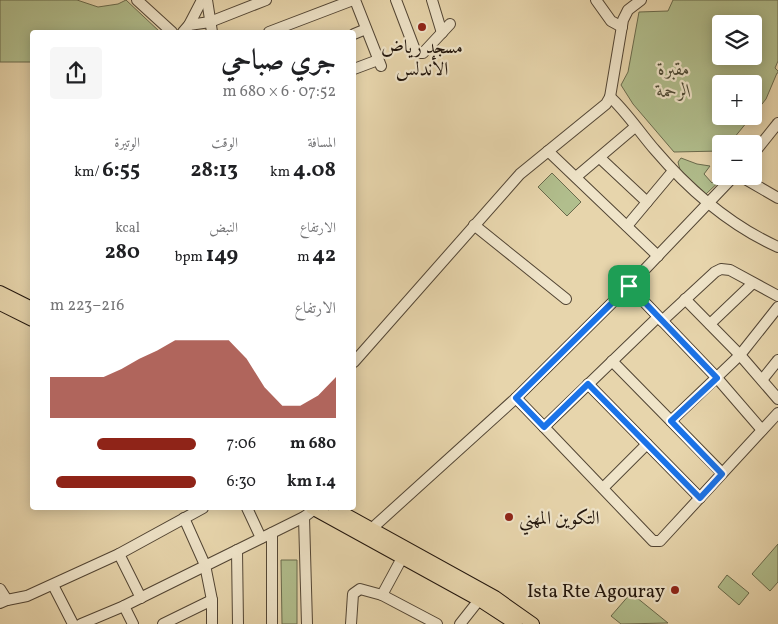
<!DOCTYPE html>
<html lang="ar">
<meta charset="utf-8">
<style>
:root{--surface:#fff;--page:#f6f6f6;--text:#202124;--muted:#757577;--accent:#8f2418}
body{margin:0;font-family:Vollkorn,Amiri,serif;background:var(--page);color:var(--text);direction:rtl;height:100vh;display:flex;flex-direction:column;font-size:19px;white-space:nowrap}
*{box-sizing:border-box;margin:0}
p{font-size:16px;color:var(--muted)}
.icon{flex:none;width:28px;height:28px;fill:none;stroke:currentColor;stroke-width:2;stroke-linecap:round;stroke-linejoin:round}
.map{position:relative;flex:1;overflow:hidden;direction:ltr}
.drawer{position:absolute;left:30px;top:30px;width:326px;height:480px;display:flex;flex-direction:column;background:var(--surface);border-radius:5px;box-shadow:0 2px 12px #0003;direction:rtl}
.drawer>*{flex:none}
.controls{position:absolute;left:712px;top:15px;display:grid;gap:10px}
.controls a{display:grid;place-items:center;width:50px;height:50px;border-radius:5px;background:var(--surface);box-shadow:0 2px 12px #0003;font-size:25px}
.pin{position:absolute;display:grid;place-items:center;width:42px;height:42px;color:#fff;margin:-21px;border-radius:10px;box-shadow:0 2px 8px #0006}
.round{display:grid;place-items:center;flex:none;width:52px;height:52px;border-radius:5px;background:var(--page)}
.head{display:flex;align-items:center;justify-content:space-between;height:85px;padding:0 20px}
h1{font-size:28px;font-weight:700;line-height:38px}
.stats{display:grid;grid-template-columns:repeat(3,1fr);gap:8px;height:85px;padding:5px 20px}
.stats div{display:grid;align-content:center}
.stats b{font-size:21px;font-weight:700}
.stats small{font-size:14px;font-weight:400}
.stats p{font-size:14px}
.chart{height:140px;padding:10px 20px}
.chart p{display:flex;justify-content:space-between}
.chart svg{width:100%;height:90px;margin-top:5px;fill:var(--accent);opacity:.7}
ul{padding:0 20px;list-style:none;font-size:16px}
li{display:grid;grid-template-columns:80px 60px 1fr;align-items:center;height:38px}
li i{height:12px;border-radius:6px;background:var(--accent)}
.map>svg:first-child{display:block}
.green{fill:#b1be8d;stroke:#696a4c;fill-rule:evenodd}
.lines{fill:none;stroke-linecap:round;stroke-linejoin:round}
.minor-casing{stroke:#524534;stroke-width:12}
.major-casing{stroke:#21150c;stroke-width:14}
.minor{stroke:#efe4c9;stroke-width:10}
.major{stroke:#e7d5ac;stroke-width:12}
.route-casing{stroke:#fff;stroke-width:10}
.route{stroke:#1a73e8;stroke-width:6}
.poi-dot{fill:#8f2418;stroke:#efe4c9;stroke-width:2}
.labels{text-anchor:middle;stroke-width:4.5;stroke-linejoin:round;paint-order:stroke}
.poi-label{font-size:19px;fill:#21150c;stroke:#efe4c9}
.park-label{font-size:19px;font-style:italic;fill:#4c4833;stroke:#efe4c9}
</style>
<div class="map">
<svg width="778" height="624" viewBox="0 0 778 624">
<rect width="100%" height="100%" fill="#e7d5ac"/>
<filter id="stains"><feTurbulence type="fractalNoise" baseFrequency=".004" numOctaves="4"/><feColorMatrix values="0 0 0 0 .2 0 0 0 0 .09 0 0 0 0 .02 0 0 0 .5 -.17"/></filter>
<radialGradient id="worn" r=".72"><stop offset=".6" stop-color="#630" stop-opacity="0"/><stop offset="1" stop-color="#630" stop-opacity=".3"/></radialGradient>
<g class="green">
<path d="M 0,0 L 77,0 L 98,7 L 118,4 L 126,0 L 160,32 L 32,32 L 32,62 L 0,62 Z"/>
<path d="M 673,0 L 778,0 L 778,61 L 775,68 L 778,71 L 778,73 L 777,73 L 766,99 L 754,114 L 754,84 L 721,84 L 721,116 L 752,116 L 729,144 L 721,144 L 721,151 L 674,152 L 633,104 L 621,85 L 628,72 L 639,12 L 668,11 ZM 721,24 L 754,24 L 754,56 L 721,56 Z"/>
<path d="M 681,158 L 697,164 L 710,166 L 704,174 L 712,183 L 721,175 L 721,176 L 725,176 L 706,194 L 680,170 L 678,162 Z"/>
<path d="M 552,173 L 581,202 L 567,216 L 538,187 Z"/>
<path d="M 778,544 L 778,582 L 770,591 L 752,574 Z"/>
<path d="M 281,560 L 297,560 L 297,624 L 282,624 Z"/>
<path d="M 727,575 L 749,593 L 739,605 L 718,587 Z"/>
<path d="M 631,593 L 668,623 L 621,624 L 611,616 Z"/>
</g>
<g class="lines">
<defs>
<g id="minor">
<path d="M 137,0 L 172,32"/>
<path d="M 207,0 L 212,32"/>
<path d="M 355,0 L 381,66"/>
<path d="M 396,0 L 415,50 L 418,53 L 423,53 L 450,24"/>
<path d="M 432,0 L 442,33"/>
<path d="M 596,0 L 611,21 L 622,27"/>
<path d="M 189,25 L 210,22 L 266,0"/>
<path d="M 183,32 L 189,25 L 202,0"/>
<path d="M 269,32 L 353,0"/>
<path d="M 354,34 L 366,29"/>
<path d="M 354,69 L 378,60"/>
<path d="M 610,97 C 625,110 641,134 655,150 C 690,191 729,225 778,247"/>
<path d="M 548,151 L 658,256"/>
<path d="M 754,153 L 778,123"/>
<path d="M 600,158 L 647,202"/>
<path d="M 740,176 L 778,198"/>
<path d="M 576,177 L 635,127"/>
<path d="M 474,225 L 566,299"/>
<path d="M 627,226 L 673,171"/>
<path d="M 629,286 L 717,378 L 762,430"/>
<path d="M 685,299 L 740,355 L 778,399"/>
<path d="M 658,317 L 544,427 L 653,541 L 660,541 L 778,413"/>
<path d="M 662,321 L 715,272 L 721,269 L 730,270 L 778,296"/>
<path d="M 710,324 L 753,283"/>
<path d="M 612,361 L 722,473"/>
<path d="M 354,362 L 520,174 L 606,104 L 610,97 L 623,20 L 628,10 L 641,0"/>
<path d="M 762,380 L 778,360"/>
<path d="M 588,384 L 700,498"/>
<path d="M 516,398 L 544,427"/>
<path d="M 671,421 L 740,355 L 778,307"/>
<path d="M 603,488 L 647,444"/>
<path d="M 247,508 L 261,538"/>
<path d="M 304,517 L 307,624"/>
<path d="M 184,518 L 205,565 L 212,600 L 212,624"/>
<path d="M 368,532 L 516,398 L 629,286 L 734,176"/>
<path d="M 272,533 L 272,624"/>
<path d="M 237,550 L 238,624"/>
<path d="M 119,554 L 141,598"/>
<path d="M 53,585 L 73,624"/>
<path d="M 0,589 L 7,600"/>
<path d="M 382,595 L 402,558"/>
<path d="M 0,603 L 7,600 L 27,596 L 119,554 L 203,508"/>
<path d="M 124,606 L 133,624"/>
<path d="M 81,624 L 124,606 L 304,517 L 316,508"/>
<path d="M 163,624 L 212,600"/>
<path d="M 351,624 L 353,594 L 360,589 L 382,595 L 437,624"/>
<path d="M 460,624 L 479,600"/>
</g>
<g id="major">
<path d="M 0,292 L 32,308"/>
<path d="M 0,304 L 32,320"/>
<path d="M 312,508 L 479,600 L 516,624"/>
<path d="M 334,508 L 495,597 L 533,624"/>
</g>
</defs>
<use href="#minor" class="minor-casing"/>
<use href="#major" class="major-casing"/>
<use href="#minor" class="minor"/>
<use href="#major" class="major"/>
</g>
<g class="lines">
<defs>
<path id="route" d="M 629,286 L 717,378 L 671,421 L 722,474 L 700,498 L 588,384 L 544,427 L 516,398 Z"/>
</defs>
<use href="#route" class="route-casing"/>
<use href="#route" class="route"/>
</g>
<g class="poi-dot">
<circle cx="422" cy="27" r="5"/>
<circle cx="509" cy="517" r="5"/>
<circle cx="675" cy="590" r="5"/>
</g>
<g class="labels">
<g class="poi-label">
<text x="422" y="53">مسجد رياض<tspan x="422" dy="22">الأندلس</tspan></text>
<text x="519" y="524" text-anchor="start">التكوين المهني</text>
<text x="665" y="597" text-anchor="end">Ista Rte Agouray</text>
</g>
<g class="park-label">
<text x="674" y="75">مقبرة<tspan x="674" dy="22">الرحمة</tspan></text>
</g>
</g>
<rect width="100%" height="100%" filter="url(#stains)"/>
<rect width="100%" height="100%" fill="url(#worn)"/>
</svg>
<div class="controls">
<a><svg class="icon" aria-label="layers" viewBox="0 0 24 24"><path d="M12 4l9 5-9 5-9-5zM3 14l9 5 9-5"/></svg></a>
<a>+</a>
<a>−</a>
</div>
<div class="pin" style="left:629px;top:286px;background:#1e9e55"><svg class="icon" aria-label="arrive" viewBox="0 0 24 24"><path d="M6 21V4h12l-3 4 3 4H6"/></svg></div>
<section class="drawer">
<div class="head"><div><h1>جري صباحي</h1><p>07:52 · 6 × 680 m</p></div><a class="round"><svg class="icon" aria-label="share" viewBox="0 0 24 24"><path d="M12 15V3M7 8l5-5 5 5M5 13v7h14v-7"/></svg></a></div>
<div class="stats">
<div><p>المسافة</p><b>4.08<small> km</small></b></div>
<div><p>الوقت</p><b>28:13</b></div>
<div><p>الوتيرة</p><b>6:55<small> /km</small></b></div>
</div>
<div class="stats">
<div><p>الارتفاع</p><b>42<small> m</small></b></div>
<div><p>النبض</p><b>149<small> bpm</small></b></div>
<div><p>kcal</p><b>280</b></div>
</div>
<div class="chart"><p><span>الارتفاع</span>216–223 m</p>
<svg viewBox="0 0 160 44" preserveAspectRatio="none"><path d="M0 44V24L10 24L20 24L30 24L40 20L50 15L60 11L70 6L80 6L90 6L100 6L110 15L120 29L130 38L140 38L150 33L160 24V44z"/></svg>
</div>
<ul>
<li><b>680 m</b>7:06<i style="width:68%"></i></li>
<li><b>1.4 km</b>6:30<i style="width:96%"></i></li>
</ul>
</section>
</div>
